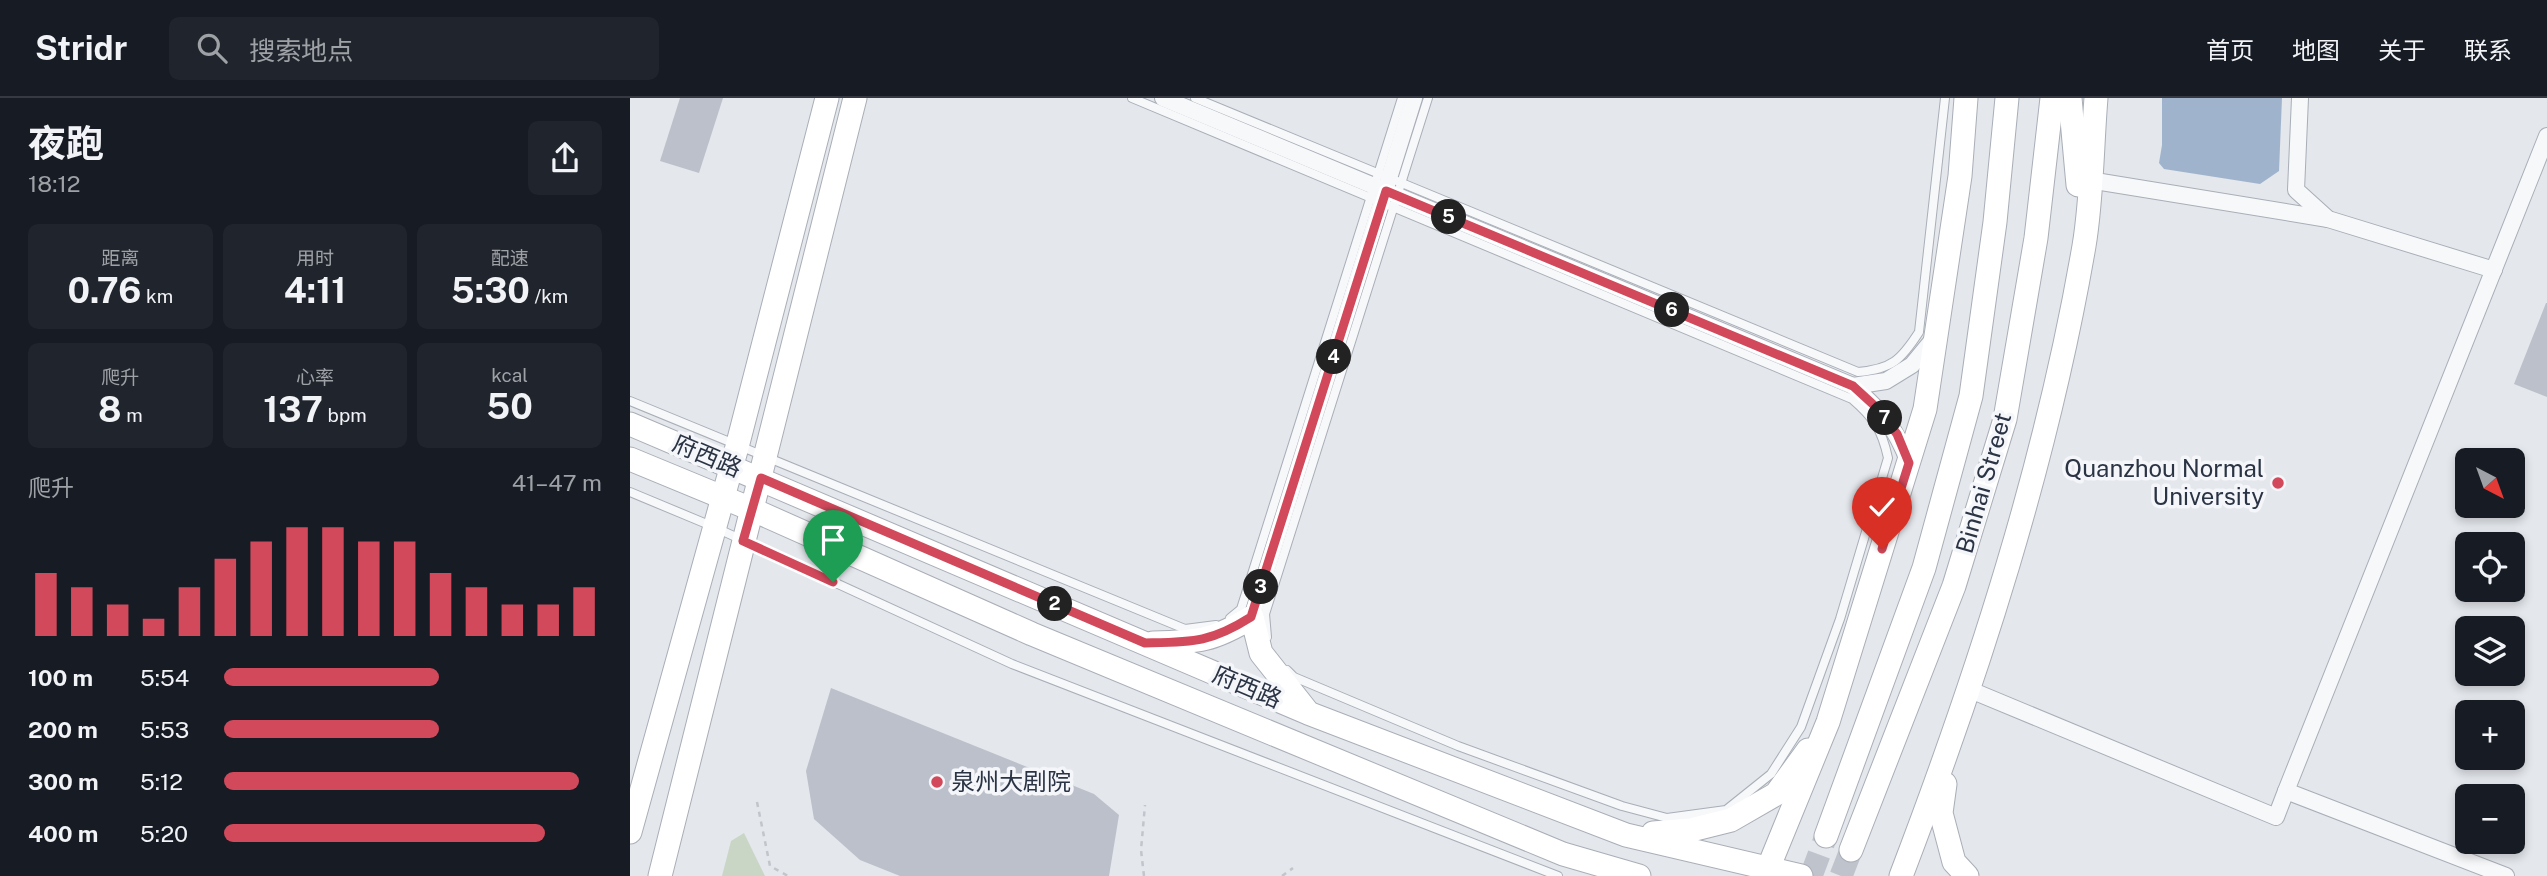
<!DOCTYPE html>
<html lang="zh">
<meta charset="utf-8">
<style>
:root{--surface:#171b24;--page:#20242c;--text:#f1f3f6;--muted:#9ea1a6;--line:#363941;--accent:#d1495b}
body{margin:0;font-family:"Public Sans","Noto Sans SC",sans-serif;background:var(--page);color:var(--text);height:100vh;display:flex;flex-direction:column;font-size:26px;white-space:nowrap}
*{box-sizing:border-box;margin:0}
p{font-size:23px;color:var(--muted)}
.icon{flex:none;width:38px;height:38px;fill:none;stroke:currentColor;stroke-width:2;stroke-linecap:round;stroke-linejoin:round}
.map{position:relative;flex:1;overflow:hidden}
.drawer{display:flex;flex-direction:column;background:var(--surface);width:630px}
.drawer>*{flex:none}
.needle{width:46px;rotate:139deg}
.controls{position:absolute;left:1825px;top:350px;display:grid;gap:14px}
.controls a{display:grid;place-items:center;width:70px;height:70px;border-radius:10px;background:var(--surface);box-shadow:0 4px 10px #0003;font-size:35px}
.pin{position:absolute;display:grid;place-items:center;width:60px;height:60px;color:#fff;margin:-72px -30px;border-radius:50% 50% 50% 0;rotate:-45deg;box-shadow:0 0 7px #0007}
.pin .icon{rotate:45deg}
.km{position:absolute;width:35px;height:35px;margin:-18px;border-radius:50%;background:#222;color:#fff;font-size:19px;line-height:35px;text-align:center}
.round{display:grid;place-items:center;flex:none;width:74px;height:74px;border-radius:10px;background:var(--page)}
.head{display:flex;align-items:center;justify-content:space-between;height:119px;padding:0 28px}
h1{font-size:38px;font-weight:700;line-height:52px}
.metrics{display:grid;grid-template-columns:repeat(3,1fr);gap:10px;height:119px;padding:7px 28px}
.metrics div{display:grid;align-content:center;border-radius:10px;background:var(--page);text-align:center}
.metrics b{font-size:35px;font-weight:700}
.metrics small{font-size:19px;font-weight:400}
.metrics p{font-size:19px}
.chart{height:196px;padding:14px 28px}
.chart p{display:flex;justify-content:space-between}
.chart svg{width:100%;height:126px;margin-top:7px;stroke:var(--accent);stroke-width:6}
ul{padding:0 28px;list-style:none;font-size:23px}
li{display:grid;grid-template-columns:112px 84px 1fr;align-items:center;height:52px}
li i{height:18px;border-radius:9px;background:var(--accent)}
header{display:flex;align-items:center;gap:42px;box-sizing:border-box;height:98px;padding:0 35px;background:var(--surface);border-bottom:2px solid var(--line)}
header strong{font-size:33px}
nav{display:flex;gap:38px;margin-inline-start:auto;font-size:24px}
.search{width:490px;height:63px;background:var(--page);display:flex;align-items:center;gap:18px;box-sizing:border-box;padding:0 24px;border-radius:10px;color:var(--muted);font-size:26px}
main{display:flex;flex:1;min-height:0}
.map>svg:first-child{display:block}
.green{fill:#c9d6c5}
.water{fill:#9fb4cc}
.building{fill:#bbc0ca}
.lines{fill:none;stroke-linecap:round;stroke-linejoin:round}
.secondary-tunnel{stroke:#bfc3cb;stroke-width:23;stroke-dasharray:23 11;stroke-linecap:butt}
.lane-casing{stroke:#a9aeb7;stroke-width:10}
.street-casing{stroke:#a9aeb7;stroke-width:18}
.secondary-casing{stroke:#a9aeb7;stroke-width:25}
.path{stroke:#c2c5cb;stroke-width:2.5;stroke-dasharray:5 5;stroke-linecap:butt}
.lane{stroke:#f7f8fa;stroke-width:8}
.street{stroke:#f7f8fa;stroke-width:16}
.secondary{stroke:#fff;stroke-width:23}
.route-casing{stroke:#fff;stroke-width:14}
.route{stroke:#d1495b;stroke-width:9}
.poi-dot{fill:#d1495b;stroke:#f4f6f9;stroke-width:2.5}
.labels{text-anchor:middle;stroke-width:7;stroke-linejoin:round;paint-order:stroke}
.street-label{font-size:24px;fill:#2b3445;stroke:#f4f6f9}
.poi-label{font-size:24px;fill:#2b3445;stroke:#f4f6f9;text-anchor:end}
</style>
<header>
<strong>Stridr</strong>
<div class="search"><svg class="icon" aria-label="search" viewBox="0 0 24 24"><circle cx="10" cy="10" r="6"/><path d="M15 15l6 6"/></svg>搜索地点</div>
<nav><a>首页</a><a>地图</a><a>关于</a><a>联系</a></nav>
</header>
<main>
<section class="drawer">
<div class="head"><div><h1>夜跑</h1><p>18:12</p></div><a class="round"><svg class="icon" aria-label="share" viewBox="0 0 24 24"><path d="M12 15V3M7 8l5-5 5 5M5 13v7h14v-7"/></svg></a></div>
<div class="metrics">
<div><p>距离</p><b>0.76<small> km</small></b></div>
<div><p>用时</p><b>4:11</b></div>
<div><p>配速</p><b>5:30<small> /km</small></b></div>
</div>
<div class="metrics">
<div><p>爬升</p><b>8<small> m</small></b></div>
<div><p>心率</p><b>137<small> bpm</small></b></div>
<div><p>kcal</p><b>50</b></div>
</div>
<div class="chart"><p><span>爬升</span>41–47 m</p>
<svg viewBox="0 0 160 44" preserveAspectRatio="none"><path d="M5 44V22M15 44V27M25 44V33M35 44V38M45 44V27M55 44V17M65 44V11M75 44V6M85 44V6M95 44V11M105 44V11M115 44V22M125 44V27M135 44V33M145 44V33M155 44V27"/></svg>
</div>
<ul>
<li><b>100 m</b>5:54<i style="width:57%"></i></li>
<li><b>200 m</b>5:53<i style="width:57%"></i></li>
<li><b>300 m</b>5:12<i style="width:94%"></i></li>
<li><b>400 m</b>5:20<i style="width:85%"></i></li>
</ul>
</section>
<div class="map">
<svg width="1917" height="778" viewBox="0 0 1917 778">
<rect width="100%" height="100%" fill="#e4e7ec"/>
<path class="green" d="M 114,735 L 135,778 L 92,778 L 101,743 Z"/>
<path class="water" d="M 1532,0 L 1652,0 L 1649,73 L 1630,86 L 1534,71 L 1529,65 L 1532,47 Z"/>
<g class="building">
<path d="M 50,0 L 93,0 L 69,75 L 30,63 Z"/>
<path d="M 1916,205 L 1917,205 L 1917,299 L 1884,286 Z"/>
<path d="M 201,590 L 464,696 L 489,717 L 479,778 L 270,778 L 230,762 L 184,721 L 176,673 Z"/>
</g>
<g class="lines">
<g class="secondary-tunnel">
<path d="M 1181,778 L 1196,738"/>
<path d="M 1211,778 L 1221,752"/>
</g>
<defs>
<g id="lane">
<path d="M 502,0 L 1222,301 C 1244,320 1252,332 1258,360 L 1210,521 L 1171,629 L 1141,676 L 1096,712 L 1037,720 L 992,708 L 828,648 L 664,579 L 657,572"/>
<path d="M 565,0 L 752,77"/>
<path d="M 767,83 L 1228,274 C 1262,271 1271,262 1289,234 L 1315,0"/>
<path d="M 0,303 L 555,531 L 586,527"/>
<path d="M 0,394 L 84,429 L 382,566 L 928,778"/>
<path d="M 600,520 L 611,511 L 772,0"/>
<path d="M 637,539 L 635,516 L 798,0"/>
</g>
<g id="street">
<path d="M 533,0 L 1223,288"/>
<path d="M 1670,0 L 1666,92 L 1698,121 L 1864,172"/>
<path d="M 1459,82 L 1698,121"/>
<path d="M 1279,365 C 1265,328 1252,314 1223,288 L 1256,283 L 1282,267 L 1305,239"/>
<path d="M 622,519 L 784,0"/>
<path d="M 1338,591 L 1646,719 L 1656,693"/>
<path d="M 1876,778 L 1656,693 L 1917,38"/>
</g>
<g id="secondary">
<path d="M 1440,0 L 1448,87"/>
<path d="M 0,326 L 678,615 L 996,737 L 1171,778"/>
<path d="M 0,361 L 121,411 L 402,536 L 933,756 L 1009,778"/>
<path d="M 523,545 C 568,544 583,543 622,519 L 631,555 L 676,612"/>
<path d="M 1315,686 L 1311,715 L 1324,764 L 1337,778"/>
<path d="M 0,734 L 107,349 L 197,0"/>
<path d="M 1023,735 L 1061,732 L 1101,722 L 1146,696 L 1178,652"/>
<path d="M 1196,738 L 1294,470 L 1341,298 L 1365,124 L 1377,0"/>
<path d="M 1221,752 L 1324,488 L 1375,321 L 1406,140 L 1422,0"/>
<path d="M 30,778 L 225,0"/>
<path d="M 1135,778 L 1198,624 L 1295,311 L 1330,78 L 1336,0"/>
<path d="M 1271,778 C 1349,574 1417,363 1454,148 C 1462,101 1462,48 1466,0"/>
</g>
</defs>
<use href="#lane" class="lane-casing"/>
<use href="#street" class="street-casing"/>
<use href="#secondary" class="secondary-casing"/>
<g class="path">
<path d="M 127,704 L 140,768 L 158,778"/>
<path d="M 514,778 L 511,752 L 515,707"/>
<path d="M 652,778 L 663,770"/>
</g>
<use href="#lane" class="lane"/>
<use href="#street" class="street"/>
<use href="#secondary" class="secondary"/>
</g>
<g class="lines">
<defs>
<path id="route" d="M 203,484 L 113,443 L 131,380 L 515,545 C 562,544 580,545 621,519 L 756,93 L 1223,288 L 1247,310 L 1267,336 L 1279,365 L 1252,451"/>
</defs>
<use href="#route" class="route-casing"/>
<use href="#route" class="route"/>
</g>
<g class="poi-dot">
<circle cx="1648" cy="385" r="7"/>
<circle cx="307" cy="684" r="7"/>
</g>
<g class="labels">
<g class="street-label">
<text transform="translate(77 358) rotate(23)" y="8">府西路</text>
<text transform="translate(1354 385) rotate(-74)" y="8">Binhai Street</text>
<text transform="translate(617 589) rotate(23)" y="8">府西路</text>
</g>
<g class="poi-label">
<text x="1634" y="379">Quanzhou Normal<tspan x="1634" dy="28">University</tspan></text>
<text x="321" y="692" text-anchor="start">泉州大剧院</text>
</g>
</g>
</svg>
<div class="controls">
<a><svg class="needle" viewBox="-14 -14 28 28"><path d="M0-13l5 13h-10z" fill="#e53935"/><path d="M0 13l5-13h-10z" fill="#9ea1a6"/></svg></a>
<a><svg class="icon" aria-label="locate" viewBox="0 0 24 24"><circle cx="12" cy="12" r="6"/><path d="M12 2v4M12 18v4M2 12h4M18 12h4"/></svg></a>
<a><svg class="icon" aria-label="layers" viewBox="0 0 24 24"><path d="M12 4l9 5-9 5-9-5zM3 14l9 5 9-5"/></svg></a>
<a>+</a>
<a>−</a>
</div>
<div class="pin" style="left:203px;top:484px;background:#1e9e55"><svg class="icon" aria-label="arrive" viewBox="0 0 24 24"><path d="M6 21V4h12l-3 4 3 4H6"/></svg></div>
<div class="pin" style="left:1252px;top:451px;background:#d93025"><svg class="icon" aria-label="check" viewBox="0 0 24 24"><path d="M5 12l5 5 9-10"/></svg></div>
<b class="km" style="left:425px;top:506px">2</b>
<b class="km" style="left:631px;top:489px">3</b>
<b class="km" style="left:704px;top:259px">4</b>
<b class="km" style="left:819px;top:119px">5</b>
<b class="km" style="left:1042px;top:212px">6</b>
<b class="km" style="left:1255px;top:320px">7</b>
</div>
</main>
